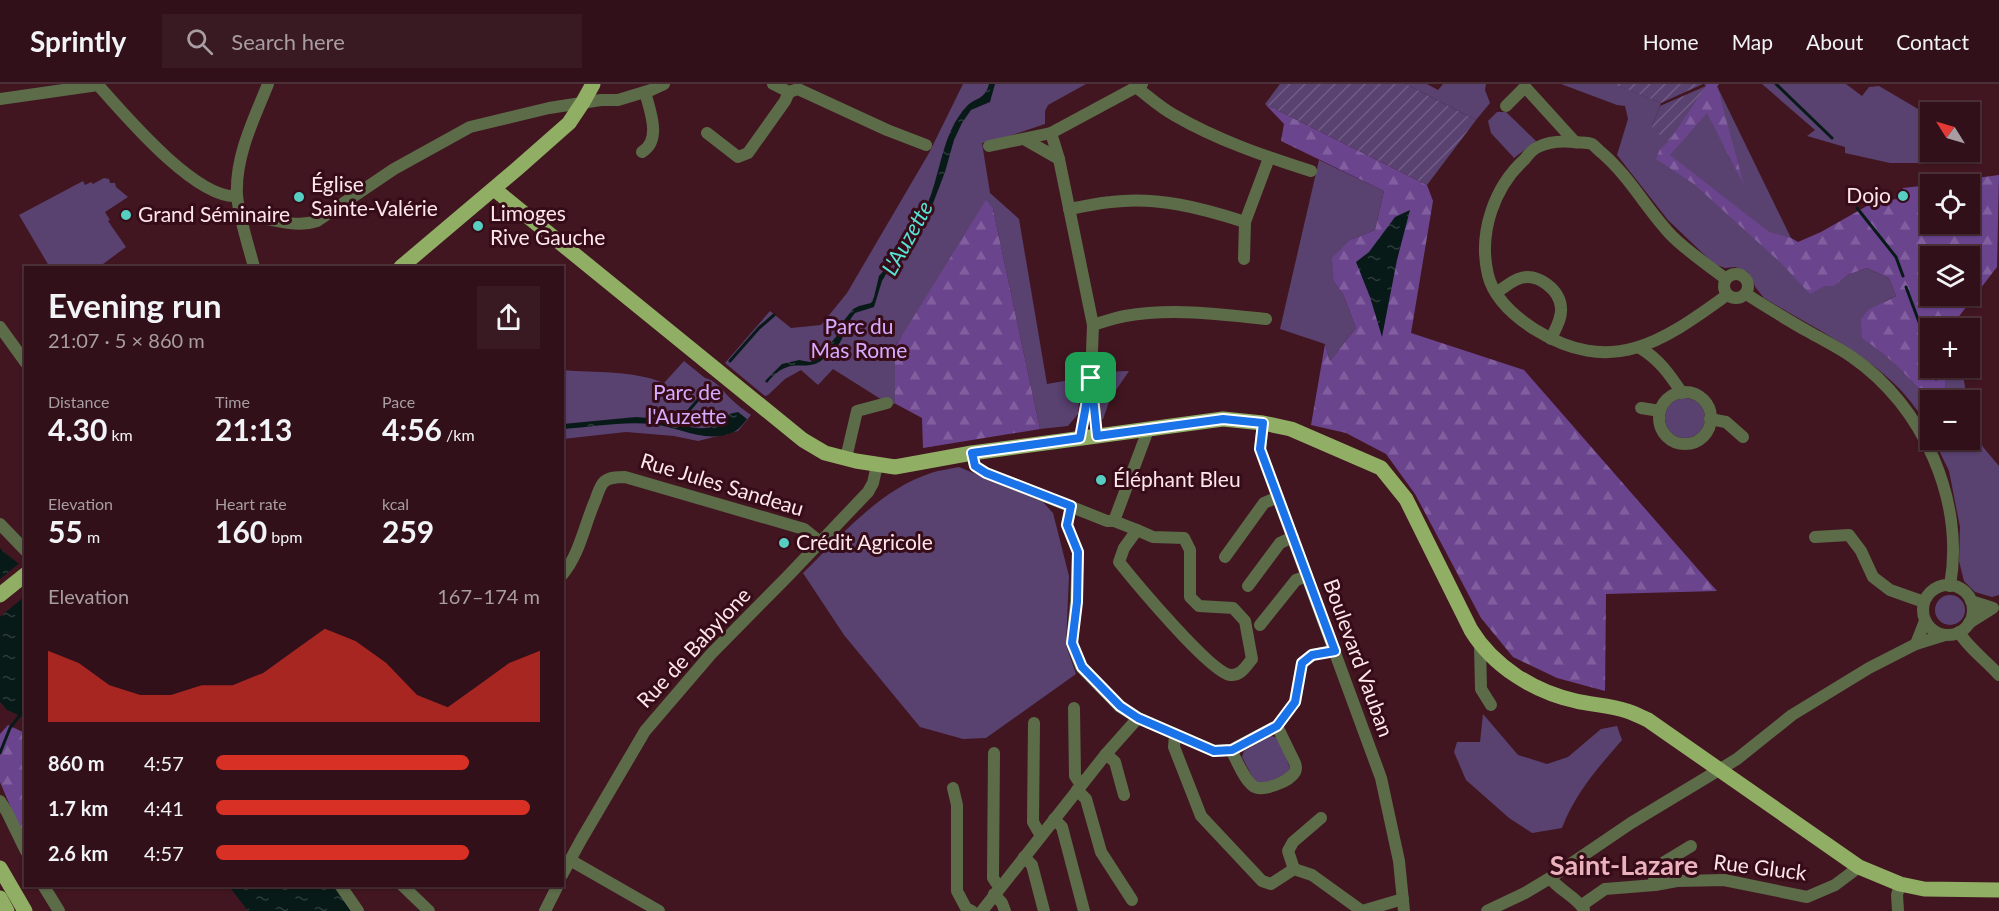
<!DOCTYPE html>
<meta charset="utf-8">
<style>
:root{--surface:#311019;--page:#391922;--text:#f1f3f6;--muted:#a89da2;--line:#4c3038;--accent:#d93025}
body{margin:0;font-family:Lato,sans-serif;background:var(--page);color:var(--text);height:100vh;display:flex;flex-direction:column;font-size:22px;white-space:nowrap}
*{box-sizing:border-box;margin:0}
p{font-size:20px;color:var(--muted)}
.icon{flex:none;width:33px;height:33px;fill:none;stroke:currentColor;stroke-width:2;stroke-linecap:round;stroke-linejoin:round}
.map{position:relative;flex:1;overflow:hidden}
.drawer{position:absolute;left:24px;top:182px;width:540px;height:621px;display:flex;flex-direction:column;background:var(--surface);border-radius:0px;box-shadow:0 2px 4px #0004,0 0 0 2px var(--line)}
.drawer>*{flex:none}
.needle{width:39px;rotate:307deg}
.fabs{position:absolute;left:1920px;top:18px;display:grid;gap:12px}
.fabs a{display:grid;place-items:center;width:60px;height:60px;border-radius:0px;background:var(--surface);box-shadow:0 2px 4px #0004,0 0 0 2px var(--line);font-size:30px}
.pin{position:absolute;display:grid;place-items:center;width:51px;height:51px;color:#fff;margin:-26px;border-radius:12px;box-shadow:0 3px 9px #0006}
.round{display:grid;place-items:center;flex:none;width:63px;height:63px;border-radius:0px;background:var(--page)}
.head{display:flex;align-items:center;justify-content:space-between;height:102px;padding:0 24px}
h1{font-size:33px;font-weight:700;line-height:45px}
.figures{display:grid;grid-template-columns:repeat(3,1fr);gap:9px;height:102px;padding:6px 24px}
.figures div{display:grid;align-content:center}
.figures b{font-size:30px;font-weight:700}
.figures small{font-size:16px;font-weight:400}
.figures p{font-size:16px}
.chart{height:168px;padding:12px 24px}
.chart p{display:flex;justify-content:space-between}
.chart svg{width:100%;height:108px;margin-top:6px;fill:var(--accent);opacity:.7}
ul{padding:0 24px;list-style:none;font-size:20px}
li{display:grid;grid-template-columns:96px 72px 1fr;align-items:center;height:45px}
li i{height:15px;border-radius:8px;background:var(--accent)}
header{display:flex;align-items:center;gap:36px;box-sizing:border-box;height:84px;padding:0 30px;background:var(--surface);border-bottom:2px solid var(--line)}
header strong{font-size:28px}
nav{display:flex;gap:33px;margin-inline-start:auto;font-size:21px}
.search{width:420px;height:54px;background:var(--page);display:flex;align-items:center;gap:15px;box-sizing:border-box;padding:0 21px;border-radius:0px;color:var(--muted);font-size:22px}
.map>svg:first-child{display:block}
.green{fill:#594170}
.forest{fill:url(#forest-firs);fill-rule:evenodd}
.garden{fill:url(#garden-furrows)}
.water{fill:url(#water-ripples)}
.pier{fill:#411621}
.lines{fill:none;stroke-linecap:round;stroke-linejoin:round}
.stream{stroke:#081a18;stroke-width:3}
.minor{stroke:#5c6b48;stroke-width:12}
.major{stroke:#91ae65;stroke-width:15}
.route-casing{stroke:#fff;stroke-width:12}
.route{stroke:#1a73e8;stroke-width:8}
.poi-dot{fill:#56cec2;stroke:#360c18;stroke-width:2}
.labels{text-anchor:middle;stroke-width:6;stroke-linejoin:round;paint-order:stroke}
.poi-label{font-size:21px;fill:#fee6ea;stroke:#360c18;text-anchor:start}
.park-label{font-size:21px;fill:#d5abfe;stroke:#360c18}
.street-label{font-size:21px;fill:#fee6ea;stroke:#360c18}
.water-label{font-size:22px;font-style:italic;fill:#57e4d7;stroke:#360c18}
.district-label{font-size:27px;font-weight:bold;fill:#ebb2bd;stroke:#360c18}
</style>
<header>
<strong>Sprintly</strong>
<div class="search"><svg class="icon" aria-label="search" viewBox="0 0 24 24"><circle cx="10" cy="10" r="6"/><path d="M15 15l6 6"/></svg>Search here</div>
<nav><a>Home</a><a>Map</a><a>About</a><a>Contact</a></nav>
</header>
<div class="map">
<svg width="1999" height="827" viewBox="0 0 1999 827">
<defs>
<pattern id="forest-firs" width="22" height="20" patternUnits="userSpaceOnUse" patternTransform="scale(1.5)"><rect width="22" height="20" fill="#6b448e"/><path d="M5 1l3.5 6h-7zM16 11l3.5 6h-7z" fill="#815f9e"/></pattern>
<pattern id="garden-furrows" width="10" height="10" patternUnits="userSpaceOnUse" patternTransform="scale(1.5)"><rect width="10" height="10" fill="#594170"/><path d="M-1 1l2-2M0 10L10 0M9 11l2-2" fill="none" stroke="#725c85"/></pattern>
<pattern id="water-ripples" width="26" height="14" patternUnits="userSpaceOnUse" patternTransform="scale(1.5)"><rect width="26" height="14" fill="#081a18"/><path d="M2 4q2-2 4 0t4 0M15 11q2-2 4 0t4 0" fill="none" stroke="#2d3b3a"/></pattern>
</defs>
<rect width="100%" height="100%" fill="#411621"/>
<g class="green">
<path d="M 963,0 L 1086,0 L 1048,21 L 1045,27 L 1045,40 L 1003,54 L 982,59 L 990,109 L 1019,135 L 1047,300 L 1081,294 L 1078,330 L 1068,342 L 1040,345 L 993,125 L 895,262 L 896,320 L 887,319 L 833,285 L 818,301 L 801,286 L 785,295 L 768,311 L 765,312 L 725,279 L 770,227 L 791,244 L 821,241 L 847,209 L 929,69 Z"/>
<path d="M 1406,0 L 1427,0 L 1438,6 L 1443,0 L 1486,0 L 1485,6 L 1490,19 L 1476,36 Z"/>
<path d="M 1561,0 L 1614,0 L 1661,19 L 1651,45 L 1706,2 L 1704,0 L 1719,0 L 1717,2 L 1791,154 L 1847,191 L 1867,184 L 1889,194 L 1896,212 L 1885,217 L 1862,253 C 1889,272 1909,293 1930,318 L 1930,348 C 1899,283 1823,250 1764,214 L 1756,204 L 1748,188 L 1735,183 L 1725,184 L 1714,180 L 1668,136 L 1617,71 L 1628,35 L 1625,22 L 1617,21 Z"/>
<path d="M 1762,0 L 1846,0 L 1862,12 L 1869,3 L 1879,2 L 1930,32 L 1930,68 L 1941,68 L 1941,75 L 1935,79 L 1890,79 L 1845,69 L 1845,63 L 1807,52 L 1815,46 Z"/>
<path d="M 1497,28 L 1506,28 L 1536,57 L 1514,74 L 1491,49 L 1488,37 Z"/>
<path d="M 1319,76 L 1384,107 L 1375,146 L 1350,156 L 1334,198 L 1343,210 L 1356,244 L 1330,277 L 1325,260 L 1280,245 Z"/>
<path d="M 104,94 L 109,95 L 110,99 L 115,99 L 116,103 L 128,113 L 105,128 L 110,136 L 108,137 L 126,163 L 99,183 L 49,182 L 19,131 L 83,97 L 85,101 L 91,98 L 93,100 Z"/>
<path d="M 684,277 L 705,294 C 716,296 723,307 731,315 C 737,321 744,326 751,331 L 738,347 L 698,357 L 674,352 L 626,348 L 563,355 L 562,286 C 596,289 632,286 664,299 Z"/>
<path d="M 1957,284 L 1962,284 L 1967,316 L 1945,316 L 1946,292 Z"/>
<path d="M 1129,287 L 1110,315 L 1103,335 L 1099,335 L 1102,288 Z"/>
<circle cx="1685" cy="334" r="20"/>
<path d="M 1970,334 L 1983,363 L 1999,382 L 1999,511 L 1992,513 L 1975,508 L 1964,497 L 1959,477 L 1960,443 L 1949,387 L 1934,356 L 1970,356 Z"/>
<path d="M 959,383 L 1043,418 L 1053,429 L 1069,492 L 1066,561 L 1076,590 L 986,654 L 963,655 L 920,643 L 844,551 L 803,489 C 841,452 879,406 931,389 C 940,386 950,385 959,383 Z"/>
<circle cx="1950" cy="526" r="15"/>
<path d="M 1483,630 L 1518,671 L 1547,680 L 1568,673 L 1601,645 L 1617,642 L 1622,656 C 1597,685 1576,708 1562,744 L 1532,749 L 1509,734 L 1466,696 L 1454,668 L 1457,658 L 1480,658 Z"/>
<path d="M 1271,652 L 1279,654 L 1290,684 L 1289,688 L 1265,700 L 1256,700 L 1242,673 L 1244,667 Z"/>
</g>
<g class="forest">
<path d="M 1707,0 L 1719,0 L 1717,2 L 1744,101 L 1707,29 L 1670,71 L 1769,148 L 1791,154 L 1798,158 L 1821,148 L 1874,118 L 1897,115 L 1903,104 L 1930,101 L 1930,140 L 1970,140 L 1970,100 L 1931,100 L 1999,91 L 1997,183 L 1950,244 L 1930,244 L 1930,284 L 1957,284 L 1946,292 L 1945,316 L 1930,318 C 1909,293 1889,272 1862,254 L 1861,235 L 1868,226 L 1896,212 L 1889,194 L 1867,184 L 1847,191 L 1834,202 L 1825,202 L 1810,210 L 1781,179 L 1694,100 L 1656,75 L 1660,65 L 1669,57 ZM 1930,172 L 1970,172 L 1970,212 L 1930,212 Z"/>
<path d="M 1265,20 L 1427,101 L 1433,117 L 1411,249 L 1524,286 L 1717,507 L 1606,510 L 1605,607 L 1557,594 L 1513,573 L 1481,534 L 1415,410 L 1386,370 L 1346,349 L 1311,341 L 1325,260 L 1330,277 L 1356,244 L 1343,210 L 1334,198 L 1332,174 L 1350,156 L 1375,146 L 1384,107 L 1281,57 L 1284,40 Z"/>
<path d="M 986,116 L 993,125 L 1040,345 L 923,364 L 922,334 L 896,320 L 895,317 L 895,263 Z"/>
<path d="M 8,641 L 25,649 L 25,757 L 0,698 L 0,650 Z"/>
</g>
<g class="garden">
<path d="M 1280,0 L 1406,0 L 1476,36 L 1427,101 L 1265,20 Z"/>
<path d="M 1613,0 L 1703,0 L 1661,19 Z"/>
<path d="M 1706,2 L 1669,57 L 1651,45 L 1660,22 Z"/>
</g>
<g class="water">
<path d="M 989,0 L 995,0 L 990,18 L 971,26 L 962,39 L 954,56 L 945,88 L 927,135 L 906,156 L 882,197 L 874,223 L 855,229 C 846,239 845,253 837,263 C 834,268 827,272 822,276 C 804,290 791,269 767,299 L 765,297 L 782,280 L 799,276 L 810,278 L 816,275 L 836,253 L 842,239 L 853,225 L 859,222 L 871,219 L 874,213 L 879,192 L 886,184 L 895,163 L 906,150 L 911,137 L 920,131 L 927,121 C 941,89 942,48 967,22 C 977,12 984,17 989,0 Z"/>
<path d="M 1410,126 L 1397,176 L 1382,253 L 1370,213 L 1356,178 L 1369,168 L 1395,133 Z"/>
<path d="M 738,328 L 747,335 C 741,343 736,349 725,351 C 700,357 675,342 652,340 C 622,337 592,343 563,345 L 563,340 L 636,333 L 674,336 L 677,340 C 696,345 716,349 729,330 Z"/>
<path d="M 0,464 C 8,473 18,477 25,486 L 25,634 L 7,626 L 0,618 Z"/>
<path d="M 228,801 L 337,801 L 356,827 L 248,827 Z"/>
</g>
<path class="pier" d="M 22,477 L 26,482 L 25,512 L 0,533 L 0,495 Z"/>
<g class="lines">
<g class="stream">
<path d="M 1776,0 L 1832,54"/>
<path d="M 1857,124 L 1896,173 L 1903,192"/>
<path d="M 1906,203 L 1925,254 L 1930,273"/>
<path d="M 730,277 L 759,244 L 774,231"/>
<path d="M 1933,284 L 1936,295"/>
<path d="M 673,339 L 685,331 L 708,304"/>
<path d="M 0,669 L 10,644 L 26,623"/>
</g>
<g class="minor">
<path d="M 773,0 L 789,8 L 798,5 L 887,46 L 926,61"/>
<path d="M 1137,4 C 1149,13 1161,24 1174,31 C 1217,56 1264,72 1311,87"/>
<path d="M 0,15 L 98,1 C 124,30 196,116 237,112"/>
<path d="M 1506,22 L 1525,3 L 1575,58"/>
<path d="M 707,49 L 738,73 L 748,69 L 785,17 L 789,8"/>
<path d="M 1051,49 L 1059,75 L 1093,241 L 1091,294 L 1080,354"/>
<path d="M 1024,55 L 1059,75"/>
<path d="M 989,62 L 1051,49 L 1142,0"/>
<path d="M 642,68 C 662,56 650,27 645,8"/>
<path d="M 1069,125 C 1083,123 1097,119 1111,118 C 1156,112 1202,124 1245,138"/>
<path d="M 241,129 C 265,133 293,145 317,137 L 394,85 L 470,43 L 549,24 L 601,16 L 618,16 L 651,6 L 664,0"/>
<path d="M 1244,175 L 1245,138 L 1269,74"/>
<path d="M 254,183 C 248,160 239,134 237,111 C 235,72 254,35 268,0"/>
<circle cx="1736" cy="202" r="12"/>
<path d="M 1726,195 C 1708,181 1688,168 1672,152 C 1647,126 1630,93 1602,69 C 1599,67 1595,62 1592,60 C 1587,58 1579,59 1574,58 C 1563,57 1548,58 1538,63 C 1533,65 1528,71 1525,75 C 1494,103 1478,149 1488,191 C 1494,215 1514,232 1534,245 C 1611,293 1661,259 1727,211"/>
<path d="M 1496,209 C 1504,204 1512,196 1521,194 C 1538,189 1560,206 1561,224 C 1562,235 1555,245 1551,255"/>
<path d="M 1746,210 C 1767,223 1787,236 1809,248 C 1823,256 1839,264 1852,273 C 1923,322 1965,416 1950,502"/>
<path d="M 1093,241 C 1103,238 1114,234 1125,232 C 1171,224 1220,230 1266,235"/>
<path d="M 0,243 L 26,279"/>
<path d="M 1640,264 C 1659,275 1670,291 1682,309"/>
<circle cx="1685" cy="334" r="26"/>
<path d="M 1093,310 L 1097,352"/>
<path d="M 1641,324 L 1660,327"/>
<path d="M 1710,335 L 1726,338 L 1743,353"/>
<path d="M 1263,339 L 1260,365 L 1381,694 L 1399,777 L 1404,827"/>
<path d="M 972,369 L 975,382 L 986,389 L 1107,437 L 1114,437 L 1148,346"/>
<path d="M 846,374 L 857,327 L 887,319"/>
<path d="M 1071,422 L 1067,441 L 1078,468 L 1076,518 L 1072,559 L 1081,583 L 1120,623 L 1138,634"/>
<path d="M 1114,437 L 1137,446"/>
<path d="M 0,440 L 26,467"/>
<path d="M 1137,446 L 1153,453 L 1184,454 L 1190,466 L 1190,513 L 1199,522 L 1233,524 L 1245,537 L 1252,575 C 1246,582 1241,592 1230,591 C 1210,588 1135,498 1119,478 L 1124,464 Z"/>
<path d="M 1815,453 L 1849,451 L 1861,467 L 1873,493 L 1890,506 L 1924,518"/>
<path d="M 1225,473 L 1264,419 L 1278,413"/>
<path d="M 562,491 C 580,470 584,442 595,417 C 597,412 599,404 603,399 C 608,393 618,393 625,393 L 804,445 L 820,458"/>
<circle cx="1948" cy="526" r="25"/>
<path d="M 1248,502 L 1280,459 L 1293,453"/>
<path d="M 1925,537 L 1916,560 L 1945,551"/>
<path d="M 1969,539 L 1993,524 L 1971,517"/>
<path d="M 1260,541 L 1296,496 L 1307,492"/>
<path d="M 1959,548 C 1968,564 1987,577 1999,591"/>
<path d="M 1480,561 L 1481,605 L 1491,621"/>
<path d="M 1074,624 L 1075,692 L 1081,701"/>
<path d="M 1034,639 L 1033,738 L 1041,752"/>
<path d="M 1175,651 L 1174,663 L 1201,732 L 1262,797 L 1271,800 L 1294,785 L 1312,791 L 1362,827 L 1403,815"/>
<path d="M 1231,666 C 1237,677 1244,695 1253,702 C 1262,709 1290,697 1295,688 C 1297,684 1296,683 1295,679 L 1277,642"/>
<path d="M 994,669 L 993,794 L 999,803"/>
<path d="M 1106,670 L 1115,678 L 1124,711"/>
<path d="M 953,704 L 957,721 L 957,807 L 966,824 L 972,827"/>
<path d="M 1077,706 L 1086,715 L 1101,768 L 1132,816"/>
<path d="M 0,717 L 7,728 L 26,767"/>
<path d="M 1054,735 L 1062,743 L 1084,827"/>
<path d="M 1024,773 L 1032,781 L 1044,827"/>
<path d="M 570,776 L 659,827"/>
<path d="M 1294,785 L 1288,767 L 1293,758 L 1321,734"/>
<path d="M 562,791 L 581,756 L 645,647 L 711,570 L 787,493 L 868,408 L 873,399 L 877,381"/>
<path d="M 1550,794 C 1560,807 1578,814 1584,826"/>
<path d="M 43,801 L 59,827"/>
<path d="M 340,801 L 358,827"/>
<path d="M 402,801 L 429,827"/>
<path d="M 1655,801 L 1653,785 L 1691,762"/>
<path d="M 994,810 L 1002,819 L 1005,827"/>
<path d="M 1582,821 L 1605,805 L 1655,801 L 1677,797 L 1724,796 L 1807,813 L 1835,801 L 1859,783"/>
<path d="M 545,827 L 558,801"/>
<path d="M 982,827 L 1106,670 L 1138,634 L 1214,667 L 1231,666 L 1277,642 L 1295,618 L 1302,579 L 1312,571 L 1335,566"/>
<path d="M 1487,827 L 1525,809 L 1550,794 L 1631,739 L 1737,675 L 1792,631 L 1869,584 L 1916,560"/>
<path d="M 1898,827 L 1897,811 L 1900,800"/>
</g>
<g class="major">
<path d="M 494,105 L 803,356 L 825,369 L 856,377 L 895,383 L 972,369 L 1223,335 L 1263,339 L 1291,345 L 1381,384 L 1406,415 L 1471,546 C 1493,582 1534,608 1576,617 C 1592,621 1611,621 1627,627 C 1634,629 1641,633 1648,636 L 1859,783 L 1900,800 L 1924,805 L 1999,806"/>
<path d="M 401,183 L 518,84 L 569,39 L 583,18 L 593,0"/>
<path d="M 0,511 L 26,490"/>
<path d="M 0,784 L 25,827"/>
<path d="M 0,814 L 7,827"/>
</g>
</g>
<g class="lines">
<defs>
<path id="route" d="M 1091,294 L 1097,352 L 1223,335 L 1263,339 L 1260,365 L 1335,567 L 1312,571 L 1302,579 L 1295,618 L 1277,642 L 1232,666 L 1214,667 L 1138,634 L 1120,622 L 1082,583 L 1072,559 L 1077,518 L 1078,468 L 1067,441 L 1071,422 L 986,389 L 975,382 L 972,369 L 1080,354 Z"/>
</defs>
<use href="#route" class="route-casing"/>
<use href="#route" class="route"/>
</g>
<g class="poi-dot">
<circle cx="1903" cy="112" r="6"/>
<circle cx="299" cy="113" r="6"/>
<circle cx="126" cy="131" r="6"/>
<circle cx="478" cy="142" r="6"/>
<circle cx="1101" cy="396" r="6"/>
<circle cx="784" cy="459" r="6"/>
</g>
<g class="labels">
<g class="poi-label">
<text x="311" y="108">Église<tspan x="311" dy="24">Sainte-Valérie</tspan></text>
<text x="1891" y="119" text-anchor="end">Dojo</text>
<text x="490" y="137">Limoges<tspan x="490" dy="24">Rive Gauche</tspan></text>
<text x="138" y="138">Grand Séminaire</text>
<text x="1113" y="403">Éléphant Bleu</text>
<text x="796" y="466">Crédit Agricole</text>
</g>
<g class="park-label">
<text x="859" y="250">Parc du<tspan x="859" dy="24">Mas Rome</tspan></text>
<text x="687" y="316">Parc de<tspan x="687" dy="24">l'Auzette</tspan></text>
</g>
<g class="street-label">
<text transform="translate(722 401) rotate(17)" y="7">Rue Jules Sandeau</text>
<text transform="translate(694 564) rotate(-47)" y="7">Rue de Babylone</text>
<text transform="translate(1358 574) rotate(70)" y="7">Boulevard Vauban</text>
<text transform="translate(1760 784) rotate(7)" y="7">Rue Gluck</text>
</g>
<g class="water-label">
<text transform="translate(907 154) rotate(-61)" y="8">L'Auzette</text>
</g>
<g class="district-label">
<text x="1624" y="791">Saint-Lazare</text>
</g>
</g>
</svg>
<div class="fabs">
<a><svg class="needle" viewBox="-14 -14 28 28"><path d="M0-13l5 13h-10z" fill="#e53935"/><path d="M0 13l5-13h-10z" fill="#a89da2"/></svg></a>
<a><svg class="icon" aria-label="locate" viewBox="0 0 24 24"><circle cx="12" cy="12" r="6"/><path d="M12 2v4M12 18v4M2 12h4M18 12h4"/></svg></a>
<a><svg class="icon" aria-label="layers" viewBox="0 0 24 24"><path d="M12 4l9 5-9 5-9-5zM3 14l9 5 9-5"/></svg></a>
<a>+</a>
<a>−</a>
</div>
<div class="pin" style="left:1091px;top:294px;background:#1e9e55"><svg class="icon" aria-label="arrive" viewBox="0 0 24 24"><path d="M6 21V4h12l-3 4 3 4H6"/></svg></div>
<section class="drawer">
<div class="head"><div><h1>Evening run</h1><p>21:07 · 5 × 860 m</p></div><a class="round"><svg class="icon" aria-label="share" viewBox="0 0 24 24"><path d="M12 15V3M7 8l5-5 5 5M5 13v7h14v-7"/></svg></a></div>
<div class="figures">
<div><p>Distance</p><b>4.30<small> km</small></b></div>
<div><p>Time</p><b>21:13</b></div>
<div><p>Pace</p><b>4:56<small> /km</small></b></div>
</div>
<div class="figures">
<div><p>Elevation</p><b>55<small> m</small></b></div>
<div><p>Heart rate</p><b>160<small> bpm</small></b></div>
<div><p>kcal</p><b>259</b></div>
</div>
<div class="chart"><p><span>Elevation</span>167–174 m</p>
<svg viewBox="0 0 160 44" preserveAspectRatio="none"><path d="M0 44V15L10 20L20 29L30 33L40 33L50 29L60 29L70 24L80 15L90 6L100 11L110 20L120 33L130 38L140 29L150 20L160 15V44z"/></svg>
</div>
<ul>
<li><b>860 m</b>4:57<i style="width:78%"></i></li>
<li><b>1.7 km</b>4:41<i style="width:97%"></i></li>
<li><b>2.6 km</b>4:57<i style="width:78%"></i></li>
</ul>
</section>
</div>
